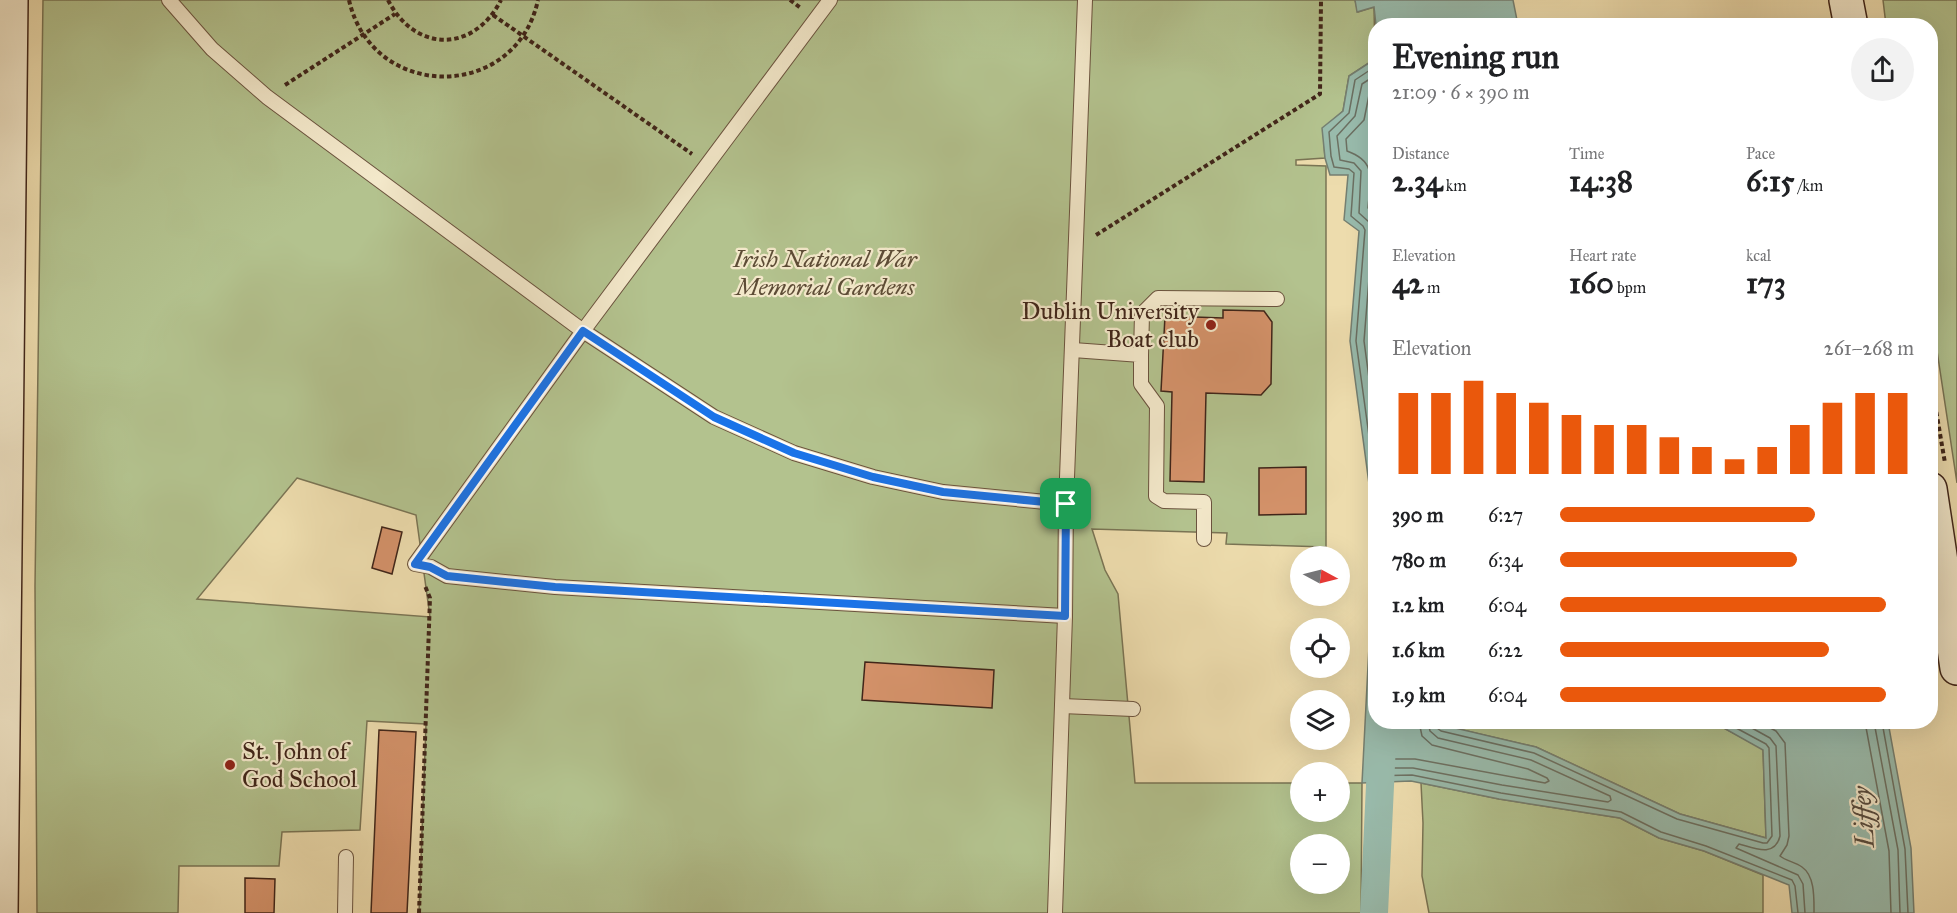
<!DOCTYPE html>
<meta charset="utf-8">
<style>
:root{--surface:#fff;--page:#f2f2f2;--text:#202124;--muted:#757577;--accent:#ea580c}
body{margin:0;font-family:"IM FELL Great Primer",serif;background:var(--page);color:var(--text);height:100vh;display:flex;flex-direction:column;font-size:22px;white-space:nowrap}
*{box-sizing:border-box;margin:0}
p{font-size:20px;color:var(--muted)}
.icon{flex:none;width:33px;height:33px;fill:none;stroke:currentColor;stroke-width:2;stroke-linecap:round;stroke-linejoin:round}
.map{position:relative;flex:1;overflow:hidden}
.panel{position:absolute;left:1368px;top:18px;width:570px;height:711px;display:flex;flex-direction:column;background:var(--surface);border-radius:24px;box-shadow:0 6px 24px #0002}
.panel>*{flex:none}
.needle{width:39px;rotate:97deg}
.tools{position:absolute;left:1290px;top:546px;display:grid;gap:12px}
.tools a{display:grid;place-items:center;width:60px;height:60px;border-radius:50%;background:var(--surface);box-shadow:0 6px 24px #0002;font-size:30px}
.pin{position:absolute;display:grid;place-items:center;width:51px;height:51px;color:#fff;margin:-26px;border-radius:12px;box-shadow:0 3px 9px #0006}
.round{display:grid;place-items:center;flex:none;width:63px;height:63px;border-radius:32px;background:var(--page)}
.summary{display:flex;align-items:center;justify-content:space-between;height:102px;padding:0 24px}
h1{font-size:33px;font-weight:700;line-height:45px}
.figures{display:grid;grid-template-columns:repeat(3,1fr);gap:9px;height:102px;padding:6px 24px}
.figures div{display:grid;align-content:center}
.figures b{font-size:30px;font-weight:700}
.figures small{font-size:16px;font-weight:400}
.figures p{font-size:16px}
.chart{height:168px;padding:12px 24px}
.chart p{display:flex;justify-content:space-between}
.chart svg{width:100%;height:108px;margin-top:6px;stroke:var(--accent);stroke-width:6}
ul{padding:0 24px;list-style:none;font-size:20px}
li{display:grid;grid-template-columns:96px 72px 1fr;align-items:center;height:45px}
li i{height:15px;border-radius:8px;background:var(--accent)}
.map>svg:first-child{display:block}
.green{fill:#b3c28e;stroke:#7a7454;stroke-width:1.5;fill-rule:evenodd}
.water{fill:#99bbac;stroke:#757f71;stroke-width:1.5}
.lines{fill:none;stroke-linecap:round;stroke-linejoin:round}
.shore{stroke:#6c7062;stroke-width:1.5}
.canal{stroke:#99bbac;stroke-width:28}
.building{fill:#d4926a;stroke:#402519;stroke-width:1.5}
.lane-casing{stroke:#6b533e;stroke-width:16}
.secondary-casing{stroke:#402519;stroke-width:36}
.path{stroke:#402519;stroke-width:4;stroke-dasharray:4.5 3;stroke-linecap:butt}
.lane{stroke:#f3e8ca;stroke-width:14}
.secondary{stroke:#f3e8ca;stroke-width:33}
.route-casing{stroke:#fff;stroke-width:12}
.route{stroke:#1a73e8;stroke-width:8}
.poi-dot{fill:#8f2418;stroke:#f3e8ca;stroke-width:2}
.labels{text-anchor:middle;stroke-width:4.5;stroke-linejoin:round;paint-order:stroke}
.park-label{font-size:24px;font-style:italic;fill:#5d4c36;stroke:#f3e8ca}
.poi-label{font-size:24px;fill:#402519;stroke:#f3e8ca;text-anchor:end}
.water-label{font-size:26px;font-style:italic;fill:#564a3e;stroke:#f3e8ca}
</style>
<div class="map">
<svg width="1957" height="913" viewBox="0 0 1957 913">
<rect width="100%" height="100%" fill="#eddcad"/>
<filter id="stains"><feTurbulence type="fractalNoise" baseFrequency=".00333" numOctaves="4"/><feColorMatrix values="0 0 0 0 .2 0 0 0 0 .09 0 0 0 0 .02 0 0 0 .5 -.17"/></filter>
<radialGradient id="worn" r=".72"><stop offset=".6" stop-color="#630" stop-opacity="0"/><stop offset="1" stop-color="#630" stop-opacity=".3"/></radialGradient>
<g class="green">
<path d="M 43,0 L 1355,0 L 1358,12 L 1374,7 L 1375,59 L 1349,76 L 1343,111 L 1323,129 L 1325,158 L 1296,160 L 1296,165 L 1326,166 L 1326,547 L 1226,544 L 1227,533 L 1092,529 L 1105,570 L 1118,594 L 1135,783 L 1300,783 L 1300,812 L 1340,812 L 1340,783 L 1362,783 L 1361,913 L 419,913 L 426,724 L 367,721 L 360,830 L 282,832 L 279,866 L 179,866 L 178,913 L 37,913 L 35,586 ZM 297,478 L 416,515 L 430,617 L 197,599 ZM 1300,844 L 1340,844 L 1340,884 L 1300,884 Z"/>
<path d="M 1883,0 L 1957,0 L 1957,483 L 1931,311 L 1930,26 L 1886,25 Z"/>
<path d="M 1442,722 L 1713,722 L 1763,749 L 1766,838 L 1680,814 L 1536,747 L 1441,725 Z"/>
<path d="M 1421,783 L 1499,799 L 1620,818 L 1659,838 L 1704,851 L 1763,875 L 1763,913 L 1429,913 L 1422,876 L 1423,823 Z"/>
</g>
<g class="water">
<path d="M 1355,0 L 1513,0 L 1518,25 L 1376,25 L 1374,7 L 1357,12 Z"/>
<path d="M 1375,59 L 1376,722 L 1442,722 L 1442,725 L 1536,747 L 1680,814 L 1766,838 L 1763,750 L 1713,722 L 1888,722 L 1911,848 L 1914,913 L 1792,913 L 1789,885 L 1704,851 L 1659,838 L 1620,818 L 1499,799 L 1411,781 L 1362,783 L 1375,529 L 1350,341 L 1359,231 L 1344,220 L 1348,175 L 1330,175 L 1325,158 L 1322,128 L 1343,111 L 1349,76 Z"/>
</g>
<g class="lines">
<g class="shore">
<path d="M 1376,66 L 1355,80 L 1349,113 L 1329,132 L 1331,156 L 1334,167 L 1349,169 L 1354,173 L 1351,216 L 1363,226 L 1365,230 L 1356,341 L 1376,487"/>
<path d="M 1376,75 L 1362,84 L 1355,116 L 1337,136 L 1340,160 L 1354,163 L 1361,171 L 1359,213 L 1369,222 L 1373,229 L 1364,341 L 1376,430"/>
<path d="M 1376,86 L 1370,90 L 1364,120 L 1346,139 L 1347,151 C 1378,162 1370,181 1368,208 L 1376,215"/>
<path d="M 1376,298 L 1373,340 L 1376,360"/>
<path d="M 1376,632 L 1369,776 L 1412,775 L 1501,793 L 1621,812 L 1661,832 L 1706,846 L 1792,880 L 1795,886 L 1798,913"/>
<path d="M 1378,722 L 1376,765 L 1378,768 L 1413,768 L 1502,785 L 1608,802 L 1611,800 L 1610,796 L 1531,760 L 1438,738 L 1430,731 L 1428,722"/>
<path d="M 1387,722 L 1386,756 L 1388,759 L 1415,759 L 1545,783 L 1549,781 L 1547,778 L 1528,769 L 1432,745 L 1422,736 L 1419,722"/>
<path d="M 1436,722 L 1437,728 L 1441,731 L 1534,753 L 1677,819 L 1763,843 L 1767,843 L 1772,836 L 1769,748 L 1766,744 L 1725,722"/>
<path d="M 1741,722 L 1770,738 L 1776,746 L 1780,836 C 1775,858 1754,848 1739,844 L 1736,848 L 1798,875 L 1803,884 L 1805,913"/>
<path d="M 1759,722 L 1776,731 L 1785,743 L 1789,836 L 1787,845 L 1780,856 C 1786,861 1795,862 1802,867 C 1815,876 1814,898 1814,913"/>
<path d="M 1865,722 L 1889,851 L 1891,913"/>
<path d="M 1874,722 L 1898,850 L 1900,913"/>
<path d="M 1882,722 L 1905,849 L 1908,913"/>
</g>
<path class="canal" d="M 1374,913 L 1383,722"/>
</g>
<g class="building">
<path d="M 1223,310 L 1264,311 L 1272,322 L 1271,384 L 1261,395 L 1206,393 L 1204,482 L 1170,481 L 1172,392 L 1161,391 L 1165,316 L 1223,318 Z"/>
<path d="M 1306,467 L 1306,514 L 1259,515 L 1259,468 Z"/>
<path d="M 382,527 L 402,532 L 392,574 L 372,568 Z"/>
<path d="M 865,662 L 994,670 L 992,708 L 862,700 Z"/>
<path d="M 379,730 L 416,732 L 407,913 L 371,913 Z"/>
<path d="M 245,878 L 275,879 L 274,913 L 245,913 Z"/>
</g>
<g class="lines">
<defs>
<g id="lane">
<path d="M 169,0 L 212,49 L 267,97 L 583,331 L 415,564 L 431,567 L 447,576 L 555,587 L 1065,616"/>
<path d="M 830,0 L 583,331 L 714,417 L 794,453 L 873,477 L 943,492 L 1066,504"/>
<path d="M 1073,350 L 1141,355 L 1141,384 L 1157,406 L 1156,496 L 1164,501 L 1204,502 L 1204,539"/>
<path d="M 1141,355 L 1142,314 L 1158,298 L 1277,299"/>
<path d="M 1062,706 L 1133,709"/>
<path d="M 345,913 L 346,857"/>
<path d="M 1055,913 L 1065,616 L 1066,504 L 1085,0"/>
</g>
<g id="secondary">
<path d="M 1846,0 L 1851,26"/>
<path d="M 1930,489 L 1957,668"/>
<path d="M 1,913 L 11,0"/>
</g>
</defs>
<use href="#lane" class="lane-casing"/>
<use href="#secondary" class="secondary-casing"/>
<g class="path">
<path d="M 349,0 C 372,102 516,102 538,0"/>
<path d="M 388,0 C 415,53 474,53 501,0"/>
<path d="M 790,0 L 802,9"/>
<path d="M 493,15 L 692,154"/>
<path d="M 285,85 L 395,14"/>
<path d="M 1096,235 L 1320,94 L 1321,0"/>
<path d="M 1930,375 L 1945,463"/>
<path d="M 419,913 L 430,598 L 425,586"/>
</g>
<use href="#lane" class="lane"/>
<use href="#secondary" class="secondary"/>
</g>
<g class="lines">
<defs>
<path id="route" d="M 583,331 L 714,417 L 794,453 L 873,477 L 943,492 L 1066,504 L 1065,616 L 555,587 L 447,576 L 430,567 L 415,564 Z"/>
</defs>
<use href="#route" class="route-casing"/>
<use href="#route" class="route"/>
</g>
<g class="poi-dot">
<circle cx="1211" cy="325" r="6"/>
<circle cx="230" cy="765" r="6"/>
</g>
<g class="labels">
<g class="park-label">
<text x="825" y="267">Irish National War<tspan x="825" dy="28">Memorial Gardens</tspan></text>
</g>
<g class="poi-label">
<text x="1199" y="319">Dublin University<tspan x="1199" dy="28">Boat club</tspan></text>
<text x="242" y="759" text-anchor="start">St. John of<tspan x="242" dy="28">God School</tspan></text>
</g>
<g class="water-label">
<text transform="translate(1863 817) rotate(-94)" y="9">Liffey</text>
</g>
</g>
<rect width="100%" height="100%" filter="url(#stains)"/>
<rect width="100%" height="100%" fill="url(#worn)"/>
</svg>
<div class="tools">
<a><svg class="needle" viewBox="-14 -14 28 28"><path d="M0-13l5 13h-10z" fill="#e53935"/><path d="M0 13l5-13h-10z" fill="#757577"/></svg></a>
<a><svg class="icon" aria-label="locate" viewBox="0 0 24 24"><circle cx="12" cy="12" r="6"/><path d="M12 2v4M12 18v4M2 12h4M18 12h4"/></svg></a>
<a><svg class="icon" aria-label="layers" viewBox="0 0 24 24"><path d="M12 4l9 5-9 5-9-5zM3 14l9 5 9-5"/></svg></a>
<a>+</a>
<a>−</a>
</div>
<div class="pin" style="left:1066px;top:504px;background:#1e9e55"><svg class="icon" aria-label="arrive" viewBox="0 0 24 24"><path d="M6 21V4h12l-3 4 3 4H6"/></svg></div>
<section class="panel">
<div class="summary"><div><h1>Evening run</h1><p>21:09 · 6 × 390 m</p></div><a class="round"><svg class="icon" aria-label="share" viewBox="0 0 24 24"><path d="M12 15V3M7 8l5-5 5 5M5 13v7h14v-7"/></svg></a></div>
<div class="figures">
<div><p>Distance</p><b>2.34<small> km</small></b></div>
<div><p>Time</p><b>14:38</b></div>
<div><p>Pace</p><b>6:15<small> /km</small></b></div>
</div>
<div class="figures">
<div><p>Elevation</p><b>42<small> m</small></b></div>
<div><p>Heart rate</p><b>160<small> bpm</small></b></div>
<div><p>kcal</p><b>173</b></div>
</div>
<div class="chart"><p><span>Elevation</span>261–268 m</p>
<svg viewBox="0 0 160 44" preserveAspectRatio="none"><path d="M5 44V11M15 44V11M25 44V6M35 44V11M45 44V15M55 44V20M65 44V24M75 44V24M85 44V29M95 44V33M105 44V38M115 44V33M125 44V24M135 44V15M145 44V11M155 44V11"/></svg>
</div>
<ul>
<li><b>390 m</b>6:27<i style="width:72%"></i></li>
<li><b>780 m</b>6:34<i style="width:67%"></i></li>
<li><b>1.2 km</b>6:04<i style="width:92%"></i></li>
<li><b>1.6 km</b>6:22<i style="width:76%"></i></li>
<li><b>1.9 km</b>6:04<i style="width:92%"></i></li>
</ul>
</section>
</div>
